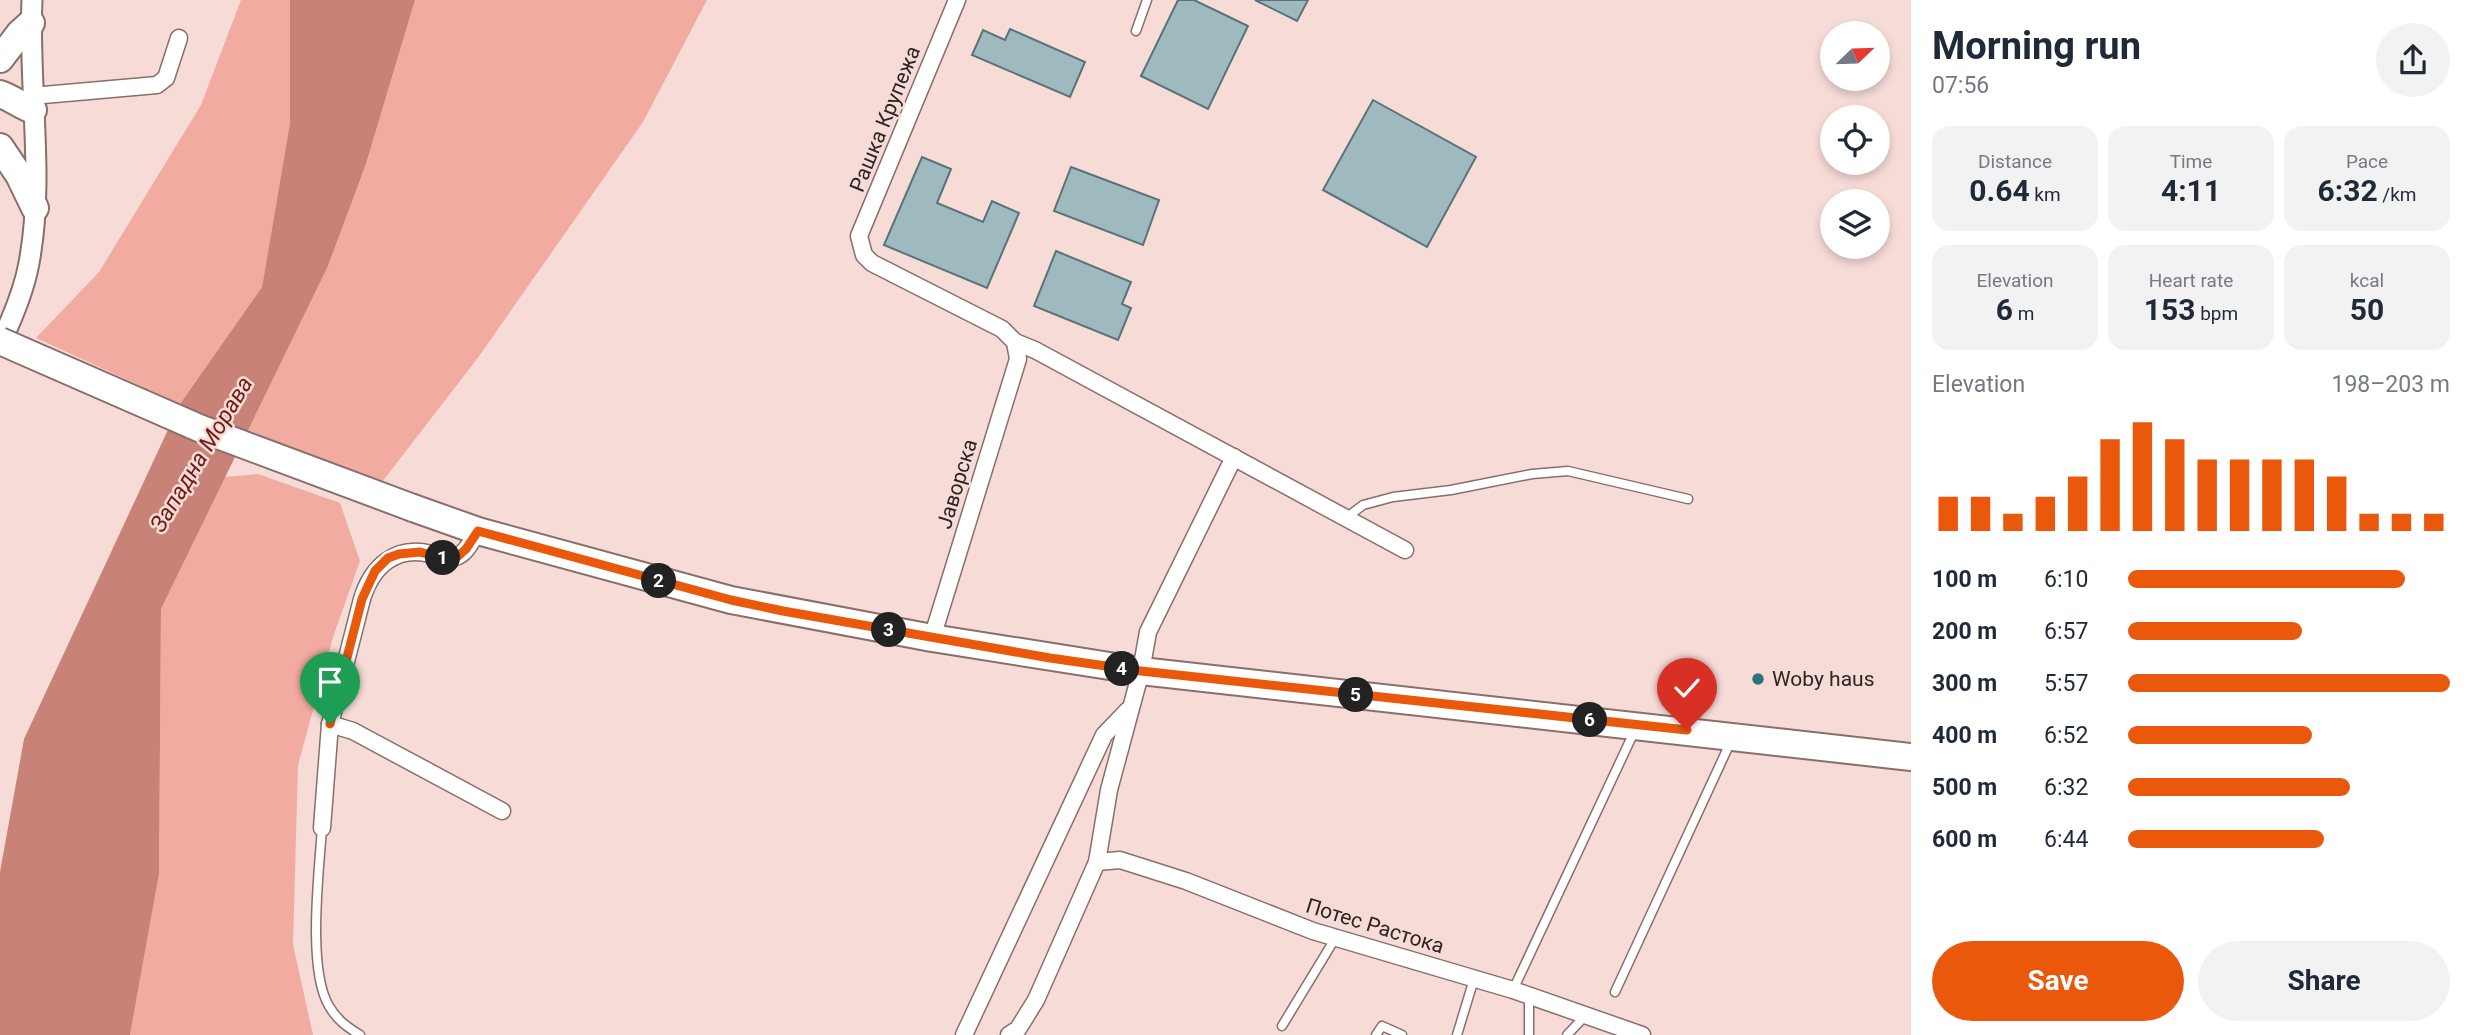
<!DOCTYPE html>
<meta charset="utf-8">
<style>
:root{--surface:#fff;--page:#f2f2f3;--text:#1f2937;--muted:#747a83;--accent:#ea580c}
body{margin:0;font-family:Roboto,sans-serif;background:var(--page);color:var(--text);height:100vh;display:flex;flex-direction:column;font-size:26px;white-space:nowrap}
*{box-sizing:border-box;margin:0}
p{font-size:23px;color:var(--muted)}
.icon{flex:none;width:38px;height:38px;fill:none;stroke:currentColor;stroke-width:2;stroke-linecap:round;stroke-linejoin:round}
.map{position:relative;flex:1;overflow:hidden}
.side{display:flex;flex-direction:column;background:var(--surface);width:560px}
.side>*{flex:none}
.needle{width:46px;rotate:67deg}
.fabs{position:absolute;left:1820px;top:21px;display:grid;gap:14px}
.fabs a{display:grid;place-items:center;width:70px;height:70px;border-radius:50%;background:var(--surface);box-shadow:0 4px 10px #0003;font-size:35px}
.pin{position:absolute;display:grid;place-items:center;width:60px;height:60px;color:#fff;margin:-72px -30px;border-radius:50% 50% 50% 0;rotate:-45deg;box-shadow:0 0 7px #0007}
.pin .icon{rotate:45deg}
.km{position:absolute;width:35px;height:35px;margin:-18px;border-radius:50%;background:#222;color:#fff;font-size:19px;line-height:35px;text-align:center}
.round{display:grid;place-items:center;flex:none;width:74px;height:74px;border-radius:37px;background:var(--page)}
.headline{display:flex;align-items:center;justify-content:space-between;height:119px;padding:0 21px}
h1{font-size:38px;font-weight:700;line-height:52px}
.figures{display:grid;grid-template-columns:repeat(3,1fr);gap:10px;height:119px;padding:7px 21px}
.figures div{display:grid;align-content:center;border-radius:18px;background:var(--page);text-align:center}
.figures b{font-size:30px;font-weight:700}
.figures small{font-size:19px;font-weight:400}
.figures p{font-size:19px}
.chart{height:196px;padding:14px 21px}
.chart p{display:flex;justify-content:space-between}
.chart svg{width:100%;height:126px;margin-top:7px;stroke:var(--accent);stroke-width:6}
.cta{display:flex;gap:14px;margin-top:auto;padding:14px 21px}
.cta a{flex:1;height:80px;border-radius:42px;background:var(--accent);color:#fff;font-size:28px;font-weight:700;line-height:80px;text-align:center}
.cta a+a{background:var(--page);color:var(--text)}
ul{padding:0 21px;list-style:none;font-size:23px}
li{display:grid;grid-template-columns:112px 84px 1fr;align-items:center;height:52px}
li i{height:18px;border-radius:9px;background:var(--accent)}
main{display:flex;flex:1;min-height:0}
.map>svg:first-child{display:block}
.green{fill:#f2aba1}
.water{fill:#c98278}
.building{fill:#9ebabf;stroke:#5a7378;stroke-width:2}
.lines{fill:none;stroke-linecap:round;stroke-linejoin:round}
.service-casing{stroke:#876f6c;stroke-width:11}
.minor-casing{stroke:#876f6c;stroke-width:19}
.tertiary-casing{stroke:#876f6c;stroke-width:23}
.primary-casing{stroke:#876f6c;stroke-width:30}
.service{stroke:#fff;stroke-width:8}
.minor{stroke:#fff;stroke-width:16}
.tertiary{stroke:#fff;stroke-width:19}
.primary{stroke:#fff;stroke-width:26}
.primary-bridge-casing{stroke:#876f6c;stroke-width:30;stroke-linecap:butt}
.primary-bridge{stroke:#fff;stroke-width:26}
.route-casing{stroke:#fff;stroke-width:14}
.route{stroke:#ea580c;stroke-width:9}
.poi-dot{fill:#2a727d;stroke:#f7dbd7;stroke-width:2.5}
.labels{text-anchor:middle;stroke-width:5;stroke-linejoin:round;paint-order:stroke}
.street-label{font-size:21px;fill:#2e2423;stroke:#f7dbd7}
.poi-label{font-size:21px;fill:#2e2423;stroke:#f7dbd7;text-anchor:start}
.water-label{font-size:23px;font-style:italic;fill:#701b15;stroke:#f7dbd7}
</style>
<main>
<div class="map">
<svg width="1911" height="1035" viewBox="0 0 1911 1035">
<rect width="100%" height="100%" fill="#f7dbd7"/>
<g class="green">
<path d="M 241,0 L 290,0 L 290,123 L 262,287 L 180,404 L 36,338 L 99,272 L 201,105 Z"/>
<path d="M 415,0 L 707,0 L 643,122 L 477,359 L 382,482 L 248,430 L 328,266 L 366,164 Z"/>
<path d="M 258,474 L 340,503 L 360,561 L 333,637 L 298,765 L 293,945 L 313,1035 L 130,1035 L 159,874 L 161,609 L 225,477 Z"/>
</g>
<path class="water" d="M 290,0 L 415,0 L 366,164 L 328,266 L 161,609 L 159,874 L 130,1035 L 0,1035 L 0,872 L 24,739 L 180,404 L 262,287 L 290,123 Z"/>
<g class="building">
<path d="M 1178,0 L 1194,0 L 1248,26 L 1208,109 L 1141,76 Z"/>
<path d="M 1255,0 L 1308,0 L 1297,21 Z"/>
<path d="M 1010,29 L 1085,62 L 1070,97 L 972,55 L 983,30 L 1005,40 Z"/>
<path d="M 1373,100 L 1476,157 L 1427,247 L 1323,190 Z"/>
<path d="M 922,157 L 951,169 L 937,203 L 983,222 L 992,201 L 1019,213 L 987,288 L 884,245 Z"/>
<path d="M 1071,167 L 1159,200 L 1143,245 L 1054,211 Z"/>
<path d="M 1056,251 L 1131,282 L 1122,304 L 1131,308 L 1118,340 L 1034,306 Z"/>
</g>
<g class="lines">
<defs>
<g id="service">
<path d="M 1136,31 L 1147,0"/>
<path d="M 1346,518 L 1363,505 L 1393,497 L 1451,490 L 1532,474 L 1568,471 L 1688,499"/>
<path d="M 322,828 C 319,872 307,969 329,1006 C 337,1020 347,1027 360,1035"/>
<path d="M 1513,990 L 1635,730"/>
<path d="M 1615,992 L 1731,741"/>
<path d="M 1529,996 L 1529,1035"/>
<path d="M 1282,1026 L 1336,937"/>
<path d="M 1376,1035 L 1382,1026 L 1402,1035"/>
<path d="M 1457,1035 L 1474,979"/>
<path d="M 1567,1035 L 1586,1015"/>
</g>
<g id="minor">
<path d="M 32,96 L 157,85 L 166,78 L 179,38"/>
<path d="M 1015,342 L 1035,350 L 1405,550"/>
<path d="M 932,638 L 1018,359 L 1015,342 L 1002,329 L 872,263 L 864,255 L 859,236 L 957,0"/>
<path d="M 330,724 L 353,731 L 502,811"/>
<path d="M 322,828 L 330,724 L 362,599 C 372,566 396,545 431,554 C 441,557 448,561 458,556 C 467,552 472,540 478,531"/>
<path d="M 1097,862 L 1120,860 L 1186,881 L 1313,931 L 1513,990 L 1642,1035"/>
<path d="M 964,1035 L 1104,735 L 1128,710"/>
<path d="M 1009,1035 L 1018,1029 L 1036,1000 L 1097,862 L 1109,790 L 1141,671 L 1148,632 L 1234,457"/>
</g>
<path id="tertiary" d="M 0,344 C 12,319 24,291 29,263 C 45,178 28,86 32,0"/>
<g id="primary">
<path d="M 0,59 L 20,33 L 31,23"/>
<path d="M 0,94 C 12,98 21,106 33,110"/>
<path d="M 0,147 L 19,175 L 35,208"/>
<path d="M 413,508 L 478,531 L 731,600 L 932,638 L 1141,671 L 1911,757"/>
</g>
</defs>
<use href="#service" class="service-casing"/>
<use href="#minor" class="minor-casing"/>
<use href="#tertiary" class="tertiary-casing"/>
<use href="#primary" class="primary-casing"/>
<use href="#service" class="service"/>
<use href="#minor" class="minor"/>
<use href="#tertiary" class="tertiary"/>
<use href="#primary" class="primary"/>
<defs>
<path id="primary-bridge" d="M 0,341 L 199,428 L 413,508"/>
</defs>
<use href="#primary-bridge" class="primary-bridge-casing"/>
<use href="#primary-bridge" class="primary-bridge"/>
</g>
<g class="lines">
<defs>
<path id="route" d="M 330,724 L 362,599 L 375,571 L 388,558 L 399,554 L 420,552 L 444,559 L 456,558 L 466,549 L 478,531 L 731,600 L 783,611 L 1050,658 L 1141,671 L 1687,730"/>
</defs>
<use href="#route" class="route-casing"/>
<use href="#route" class="route"/>
</g>
<circle class="poi-dot" cx="1758" cy="679" r="7"/>
<g class="labels">
<g class="street-label">
<text transform="translate(885 119) rotate(-68)" y="7">Рашка Крупежа</text>
<text transform="translate(957 484) rotate(-73)" y="7">Јаворска</text>
<text transform="translate(1375 926) rotate(17)" y="7">Потес Растока</text>
</g>
<g class="poi-label">
<text x="1772" y="686">Woby haus</text>
</g>
<g class="water-label">
<text transform="translate(201 454) rotate(-59)" y="8">Западна Морава</text>
</g>
</g>
</svg>
<div class="fabs">
<a><svg class="needle" viewBox="-14 -14 28 28"><path d="M0-13l5 13h-10z" fill="#e53935"/><path d="M0 13l5-13h-10z" fill="#747a83"/></svg></a>
<a><svg class="icon" aria-label="locate" viewBox="0 0 24 24"><circle cx="12" cy="12" r="6"/><path d="M12 2v4M12 18v4M2 12h4M18 12h4"/></svg></a>
<a><svg class="icon" aria-label="layers" viewBox="0 0 24 24"><path d="M12 4l9 5-9 5-9-5zM3 14l9 5 9-5"/></svg></a>
</div>
<div class="pin" style="left:330px;top:724px;background:#1e9e55"><svg class="icon" aria-label="arrive" viewBox="0 0 24 24"><path d="M6 21V4h12l-3 4 3 4H6"/></svg></div>
<div class="pin" style="left:1687px;top:730px;background:#d93025"><svg class="icon" aria-label="check" viewBox="0 0 24 24"><path d="M5 12l5 5 9-10"/></svg></div>
<b class="km" style="left:443px;top:558px">1</b>
<b class="km" style="left:659px;top:581px">2</b>
<b class="km" style="left:889px;top:630px">3</b>
<b class="km" style="left:1122px;top:669px">4</b>
<b class="km" style="left:1356px;top:695px">5</b>
<b class="km" style="left:1590px;top:720px">6</b>
</div>
<section class="side">
<div class="headline"><div><h1>Morning run</h1><p>07:56</p></div><a class="round"><svg class="icon" aria-label="share" viewBox="0 0 24 24"><path d="M12 15V3M7 8l5-5 5 5M5 13v7h14v-7"/></svg></a></div>
<div class="figures">
<div><p>Distance</p><b>0.64<small> km</small></b></div>
<div><p>Time</p><b>4:11</b></div>
<div><p>Pace</p><b>6:32<small> /km</small></b></div>
</div>
<div class="figures">
<div><p>Elevation</p><b>6<small> m</small></b></div>
<div><p>Heart rate</p><b>153<small> bpm</small></b></div>
<div><p>kcal</p><b>50</b></div>
</div>
<div class="chart"><p><span>Elevation</span>198–203 m</p>
<svg viewBox="0 0 160 44" preserveAspectRatio="none"><path d="M5 44V32M15 44V32M25 44V38M35 44V32M45 44V25M55 44V12M65 44V6M75 44V12M85 44V19M95 44V19M105 44V19M115 44V19M125 44V25M135 44V38M145 44V38M155 44V38"/></svg>
</div>
<ul>
<li><b>100 m</b>6:10<i style="width:86%"></i></li>
<li><b>200 m</b>6:57<i style="width:54%"></i></li>
<li><b>300 m</b>5:57<i style="width:100%"></i></li>
<li><b>400 m</b>6:52<i style="width:57%"></i></li>
<li><b>500 m</b>6:32<i style="width:69%"></i></li>
<li><b>600 m</b>6:44<i style="width:61%"></i></li>
</ul>
<div class="cta"><a>Save</a><a>Share</a></div>
</section>
</main>
